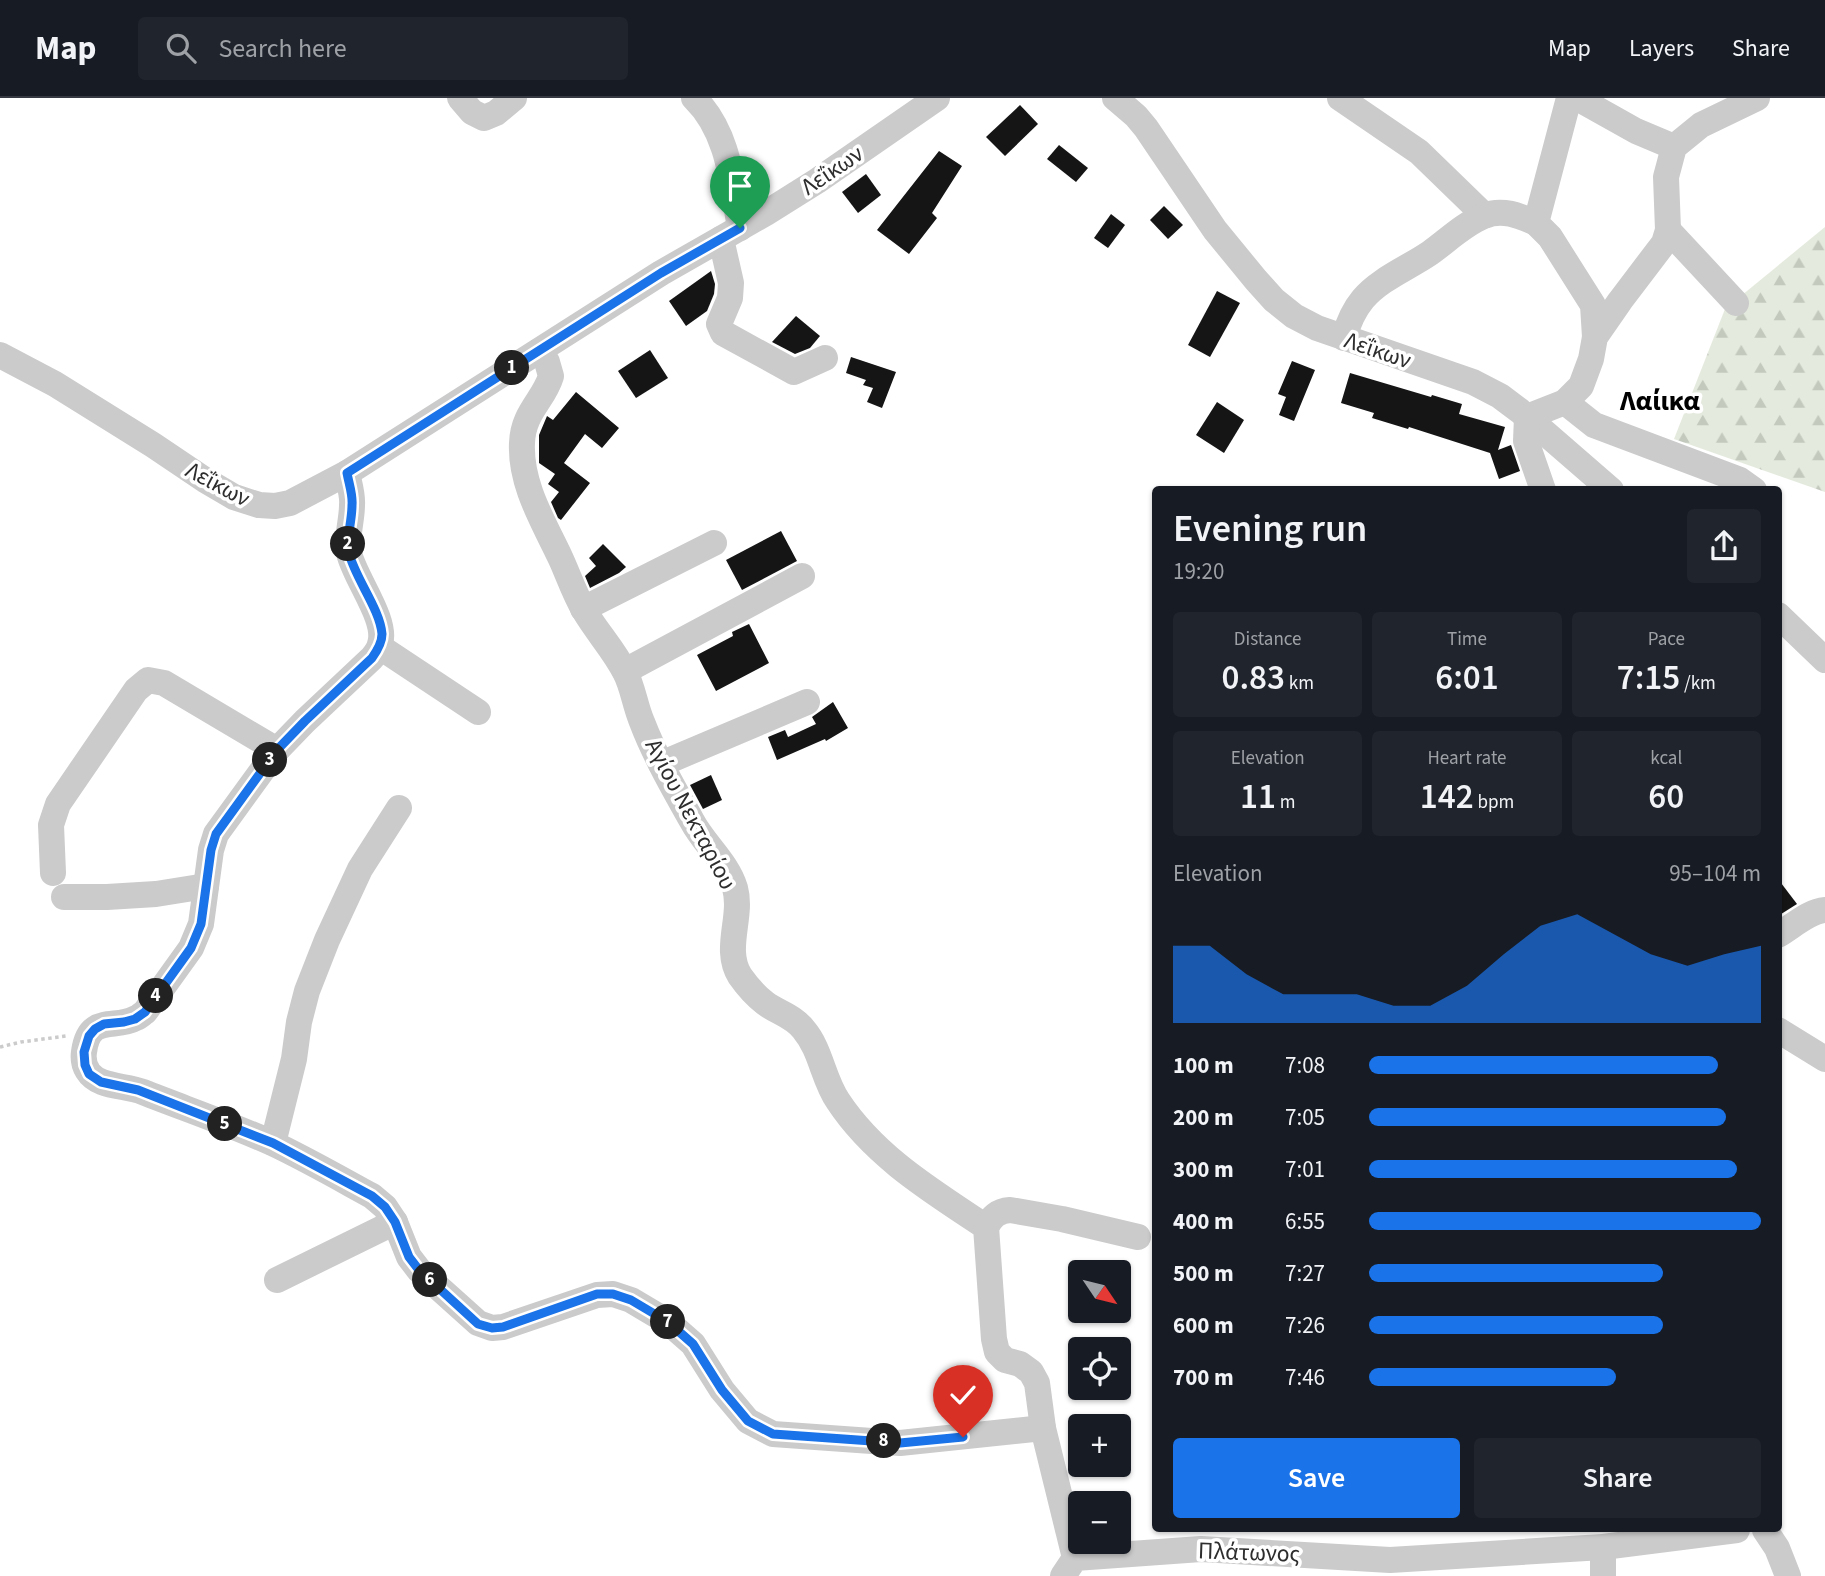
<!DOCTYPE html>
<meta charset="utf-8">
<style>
:root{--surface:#171b24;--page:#20242c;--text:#f1f3f6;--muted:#9ea1a6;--line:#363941;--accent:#1a73e8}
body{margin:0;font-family:"Source Sans 3",sans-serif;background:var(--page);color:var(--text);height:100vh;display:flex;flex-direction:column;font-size:26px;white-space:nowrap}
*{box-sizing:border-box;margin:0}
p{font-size:23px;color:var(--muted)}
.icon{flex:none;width:38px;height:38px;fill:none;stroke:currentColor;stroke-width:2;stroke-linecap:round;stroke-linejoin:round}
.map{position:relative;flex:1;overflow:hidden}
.drawer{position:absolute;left:1152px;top:388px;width:630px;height:1046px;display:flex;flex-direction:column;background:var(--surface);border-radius:7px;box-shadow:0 2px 5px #0004}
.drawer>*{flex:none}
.needle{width:46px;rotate:125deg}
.buttons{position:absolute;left:1068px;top:1162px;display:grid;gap:14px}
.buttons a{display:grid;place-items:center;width:63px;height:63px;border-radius:7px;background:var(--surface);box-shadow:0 2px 5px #0004;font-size:35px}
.pin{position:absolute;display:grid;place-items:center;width:60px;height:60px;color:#fff;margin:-72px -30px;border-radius:50% 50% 50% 0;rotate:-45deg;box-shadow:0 0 7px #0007}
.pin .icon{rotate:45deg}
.km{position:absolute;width:35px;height:35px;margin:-18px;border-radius:50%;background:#222;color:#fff;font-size:19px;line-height:35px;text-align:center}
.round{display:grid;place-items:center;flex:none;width:74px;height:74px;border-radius:7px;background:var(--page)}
.overview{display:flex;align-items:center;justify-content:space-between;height:119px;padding:0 21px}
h1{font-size:38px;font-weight:600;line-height:52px}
.stats{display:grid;grid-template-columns:repeat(3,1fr);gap:10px;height:119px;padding:7px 21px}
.stats div{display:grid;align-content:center;border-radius:7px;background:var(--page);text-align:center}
.stats b{font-size:35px;font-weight:600}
.stats small{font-size:19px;font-weight:400}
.stats p{font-size:19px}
.chart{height:196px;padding:14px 21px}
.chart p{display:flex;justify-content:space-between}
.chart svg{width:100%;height:126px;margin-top:7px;fill:var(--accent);opacity:.7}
.button{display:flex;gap:14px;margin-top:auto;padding:14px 21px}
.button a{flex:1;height:80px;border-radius:7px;background:var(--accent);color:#fff;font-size:28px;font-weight:600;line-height:80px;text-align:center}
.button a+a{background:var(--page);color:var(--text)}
ul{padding:0 21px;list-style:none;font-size:23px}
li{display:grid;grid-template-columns:112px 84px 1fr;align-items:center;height:52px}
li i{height:18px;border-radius:9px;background:var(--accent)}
header{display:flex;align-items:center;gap:42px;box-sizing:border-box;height:98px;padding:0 35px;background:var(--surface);border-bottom:2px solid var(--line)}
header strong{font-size:33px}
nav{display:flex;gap:38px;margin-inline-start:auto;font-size:24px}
.search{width:490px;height:63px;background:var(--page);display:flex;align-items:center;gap:18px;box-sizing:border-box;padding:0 24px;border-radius:7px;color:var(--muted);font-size:26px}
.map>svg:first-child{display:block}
.forest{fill:url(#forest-firs)}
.building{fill:#151515}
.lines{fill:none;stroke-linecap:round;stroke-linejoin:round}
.path{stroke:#cbcbcb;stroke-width:3.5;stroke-dasharray:3.5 3.5;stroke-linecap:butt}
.minor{stroke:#cbcbcb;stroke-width:26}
.route-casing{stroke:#fff;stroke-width:14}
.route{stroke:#1a73e8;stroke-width:9}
.labels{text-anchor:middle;stroke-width:7;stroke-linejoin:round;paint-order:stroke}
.street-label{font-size:24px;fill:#2e2e2e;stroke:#fff}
.quarter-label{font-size:28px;font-weight:bold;fill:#000;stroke:#fff}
</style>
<header>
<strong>Map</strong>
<div class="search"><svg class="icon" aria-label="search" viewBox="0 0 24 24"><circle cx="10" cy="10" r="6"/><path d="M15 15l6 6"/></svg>Search here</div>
<nav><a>Map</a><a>Layers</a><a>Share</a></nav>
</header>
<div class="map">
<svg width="1825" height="1478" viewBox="0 0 1825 1478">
<defs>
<pattern id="forest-firs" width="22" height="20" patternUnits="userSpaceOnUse" patternTransform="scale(1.75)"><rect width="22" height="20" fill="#e4eadd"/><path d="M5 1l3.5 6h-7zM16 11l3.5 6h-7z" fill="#c4c9be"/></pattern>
</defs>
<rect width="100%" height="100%" fill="#fff"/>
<path class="forest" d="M 1825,129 L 1825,394 L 1674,341 L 1725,211 Z"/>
<g class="building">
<path d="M 1020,7 L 1038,26 L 1005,58 L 986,39 Z"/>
<path d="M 1059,47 L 1088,70 L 1076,84 L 1047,61 Z"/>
<path d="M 939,53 L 962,68 L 932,115 L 937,120 L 909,156 L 877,132 Z"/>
<path d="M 866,76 L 881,97 L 858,115 L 842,94 Z"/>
<path d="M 1164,108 L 1183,127 L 1168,141 L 1150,122 Z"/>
<path d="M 1111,116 L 1125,127 L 1108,150 L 1094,140 Z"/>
<path d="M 711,173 L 715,186 L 714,196 L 707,213 L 686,228 L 669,203 Z"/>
<path d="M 1217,193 L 1240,205 L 1210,259 L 1188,247 Z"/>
<path d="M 796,218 L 820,238 L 810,250 L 795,256 L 772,244 Z"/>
<path d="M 650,252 L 668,280 L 636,300 L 618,273 Z"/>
<path d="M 851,259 L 896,274 L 882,310 L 867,304 L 873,290 L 863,287 L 866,282 L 846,275 Z"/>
<path d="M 1292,263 L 1315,272 L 1294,323 L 1279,317 L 1286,299 L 1278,296 Z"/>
<path d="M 1350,275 L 1431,299 L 1432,297 L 1462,306 L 1459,316 L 1505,329 L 1498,352 L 1511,347 L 1520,373 L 1499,381 L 1490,355 L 1409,329 L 1408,331 L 1372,320 L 1374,315 L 1341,305 Z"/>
<path d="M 576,294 L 619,330 L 602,350 L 585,336 L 564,365 L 590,385 L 561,422 L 558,420 L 551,404 L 559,394 L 548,386 L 555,376 L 539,365 L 539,337 L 547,318 L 553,322 Z"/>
<path d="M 1217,304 L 1244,322 L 1224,355 L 1196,337 Z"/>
<path d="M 781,433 L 797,463 L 742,492 L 726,462 Z"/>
<path d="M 603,446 L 626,469 L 619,475 L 590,490 L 585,478 L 596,468 L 589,460 Z"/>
<path d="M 749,526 L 769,565 L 716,593 L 697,557 L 733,538 L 732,534 Z"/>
<path d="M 833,604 L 848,630 L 826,643 L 825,641 L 777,662 L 768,639 L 785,632 L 788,639 L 816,626 L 812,619 Z"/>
<path d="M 711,677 L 722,702 L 703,711 L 690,687 Z"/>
<path d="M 1778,781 L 1797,806 L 1778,818 Z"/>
</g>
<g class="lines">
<path class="path" d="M 0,949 L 21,944 L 66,938"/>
<g class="minor">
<path d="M 460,0 L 472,14 L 484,20 L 496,15 L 514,0"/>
<path d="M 694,0 C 729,34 732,85 740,130"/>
<path d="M 1115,0 L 1136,18 L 1146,30 L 1215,132 L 1256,182 L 1274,202 L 1294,218 L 1317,230 L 1473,284 L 1500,298 L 1520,313 L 1611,392"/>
<path d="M 1340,0 L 1419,54 L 1484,117"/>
<path d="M 1569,0 L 1536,125 L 1550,139 L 1593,207 L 1595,239"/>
<path d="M 1577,0 L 1636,33 L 1674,49"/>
<path d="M 1668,132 L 1736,205"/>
<path d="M 721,141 L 731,185 L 730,200 L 719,226 L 723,235 L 794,274 L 825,260"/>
<path d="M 1344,240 C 1348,225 1353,213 1363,201 C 1380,181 1408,170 1430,155 C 1447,143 1464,126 1484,118 C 1502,110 1520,118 1536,125"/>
<path d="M 539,253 L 547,264 L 551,278 C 544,302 523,314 522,345 C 520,386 543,423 560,459 C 568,476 574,495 584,512 C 596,533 614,552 625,574 C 633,589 635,608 642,624 C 655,658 674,691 692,723 C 704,746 727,764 735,790 C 743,819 723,851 740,878 C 747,888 756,898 765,905 C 778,915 794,918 804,932 C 821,952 823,981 838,1003 C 875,1059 932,1093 986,1129 L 994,1241 L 997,1254 L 1005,1262 L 1020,1266 L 1031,1274 L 1037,1285 L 1043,1330 L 1075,1460"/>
<path d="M 0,257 L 55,286 L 153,347 L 205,382 L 234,399 L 259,407 L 275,408 L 290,405 L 347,375 L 661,175 L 766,115 L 817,83 L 937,0"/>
<path d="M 1565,304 L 1594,327 L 1740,382 L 1754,392"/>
<path d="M 1527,319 L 1565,304 L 1581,288 L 1591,261 L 1595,239 L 1620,203 L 1664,145 L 1668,132 L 1666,79 L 1674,49 L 1701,27 L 1757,0"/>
<path d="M 1527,319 L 1526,343 L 1543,392"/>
<path d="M 347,375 C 349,385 353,397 352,407 C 352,423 346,439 349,455 C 355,481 388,522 380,546 C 379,552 375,556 372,560 L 305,623 L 277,652 L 216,736 L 211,752 L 201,826 L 191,850 L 145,914 C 142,916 139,919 136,920 C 115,932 89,915 84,954 C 82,968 89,979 102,984 C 115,989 130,989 143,994 C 186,1011 230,1026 272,1045 C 306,1061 339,1080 372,1098 L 385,1109 L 395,1124 L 409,1159 L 419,1172 L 478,1225 L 492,1230 L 503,1229 L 597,1197 L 613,1196 L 631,1202 L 668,1224 L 693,1246 L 722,1292 L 748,1323 L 773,1336 L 900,1345 L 1043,1330"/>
<path d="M 583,511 L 714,445"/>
<path d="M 1778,517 L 1825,562"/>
<path d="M 380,549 L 478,614"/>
<path d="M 625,573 L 802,478"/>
<path d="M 661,666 L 807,604"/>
<path d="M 53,775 L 51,727 L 58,706 L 136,592 L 148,582 L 164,585 L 277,652"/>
<path d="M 64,799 L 107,799 L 156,796 L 206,788"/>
<path d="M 1778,837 C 1792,829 1809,813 1825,812"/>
<path d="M 1778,932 L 1825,961"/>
<path d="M 273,1045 L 294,961 L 299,924 L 307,893 L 327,842 L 360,771 L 399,710"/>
<path d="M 986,1129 C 992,1119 997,1113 1010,1112 L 1062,1121 L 1138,1139"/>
<path d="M 277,1182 L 395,1124"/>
<path d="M 1765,1432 L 1777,1450 L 1788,1478"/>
<path d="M 1063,1478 L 1075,1460 L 1201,1451 L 1390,1462 L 1603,1449 L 1737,1432"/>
<path d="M 1603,1478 L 1603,1449"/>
</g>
</g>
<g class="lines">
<defs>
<path id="route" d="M 740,130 L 661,175 L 347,375 C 349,386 353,397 352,407 C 352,424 346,439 349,455 C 355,480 380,511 382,536 C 382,545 377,553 372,560 L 305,623 L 277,652 L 216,736 L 211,752 L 201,826 L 191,850 L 145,914 L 135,921 L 124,924 L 104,926 L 95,931 L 89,938 L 84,954 L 85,967 L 89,976 L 101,984 L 138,992 L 273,1045 L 372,1098 L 385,1109 L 395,1124 L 409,1159 L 419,1172 L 478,1226 L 492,1230 L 503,1229 L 597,1196 L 613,1196 L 631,1202 L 668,1224 L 693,1246 L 722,1292 L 748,1323 L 773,1336 L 900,1345 L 963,1339"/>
</defs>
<use href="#route" class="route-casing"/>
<use href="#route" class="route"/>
</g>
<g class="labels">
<g class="street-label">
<text transform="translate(832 72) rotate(-34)" y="8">Λεΐκων</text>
<text transform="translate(1378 252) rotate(19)" y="8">Λεΐκων</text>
<text transform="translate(218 386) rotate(28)" y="8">Λεΐκων</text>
<text transform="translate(691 716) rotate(62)" y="8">Αγίου Νεκταρίου</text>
<text transform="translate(1249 1454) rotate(2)" y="8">Πλάτωνος</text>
</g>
<g class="quarter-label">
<text x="1660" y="312">Λαίικα</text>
</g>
</g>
</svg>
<div class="buttons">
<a><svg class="needle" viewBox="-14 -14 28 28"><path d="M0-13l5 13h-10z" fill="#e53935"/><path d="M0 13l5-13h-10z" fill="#9ea1a6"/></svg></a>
<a><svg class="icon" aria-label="locate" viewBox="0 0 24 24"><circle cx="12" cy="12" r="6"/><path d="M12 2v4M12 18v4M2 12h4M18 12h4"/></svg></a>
<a>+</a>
<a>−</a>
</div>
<div class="pin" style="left:740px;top:130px;background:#1e9e55"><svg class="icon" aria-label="arrive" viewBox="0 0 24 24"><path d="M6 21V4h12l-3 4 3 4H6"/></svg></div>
<div class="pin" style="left:963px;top:1339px;background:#d93025"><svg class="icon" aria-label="check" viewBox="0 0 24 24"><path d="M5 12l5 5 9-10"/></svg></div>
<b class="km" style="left:512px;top:270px">1</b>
<b class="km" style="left:348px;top:446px">2</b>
<b class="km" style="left:270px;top:662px">3</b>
<b class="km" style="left:156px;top:898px">4</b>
<b class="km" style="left:225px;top:1026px">5</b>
<b class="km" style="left:430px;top:1182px">6</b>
<b class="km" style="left:668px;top:1224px">7</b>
<b class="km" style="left:884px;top:1343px">8</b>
<section class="drawer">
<div class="overview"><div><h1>Evening run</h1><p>19:20</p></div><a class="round"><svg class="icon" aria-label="share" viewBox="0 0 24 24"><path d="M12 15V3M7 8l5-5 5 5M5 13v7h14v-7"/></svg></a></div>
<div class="stats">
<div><p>Distance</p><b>0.83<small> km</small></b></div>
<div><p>Time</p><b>6:01</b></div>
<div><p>Pace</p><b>7:15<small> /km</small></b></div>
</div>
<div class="stats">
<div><p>Elevation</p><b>11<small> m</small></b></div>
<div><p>Heart rate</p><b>142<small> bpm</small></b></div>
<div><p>kcal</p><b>60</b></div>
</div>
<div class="chart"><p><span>Elevation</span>95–104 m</p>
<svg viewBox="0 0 160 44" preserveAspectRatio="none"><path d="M0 44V17L10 17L20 27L30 34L40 34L50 34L60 38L70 38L80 31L90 20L100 10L110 6L120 13L130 20L140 24L150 20L160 17V44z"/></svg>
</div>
<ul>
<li><b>100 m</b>7:08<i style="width:89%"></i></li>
<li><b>200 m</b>7:05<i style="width:91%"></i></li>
<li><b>300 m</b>7:01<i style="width:94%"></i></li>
<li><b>400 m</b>6:55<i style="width:100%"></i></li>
<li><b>500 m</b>7:27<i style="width:75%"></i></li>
<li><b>600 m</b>7:26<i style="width:75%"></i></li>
<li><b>700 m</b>7:46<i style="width:63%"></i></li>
</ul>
<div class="button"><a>Save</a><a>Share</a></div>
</section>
</div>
